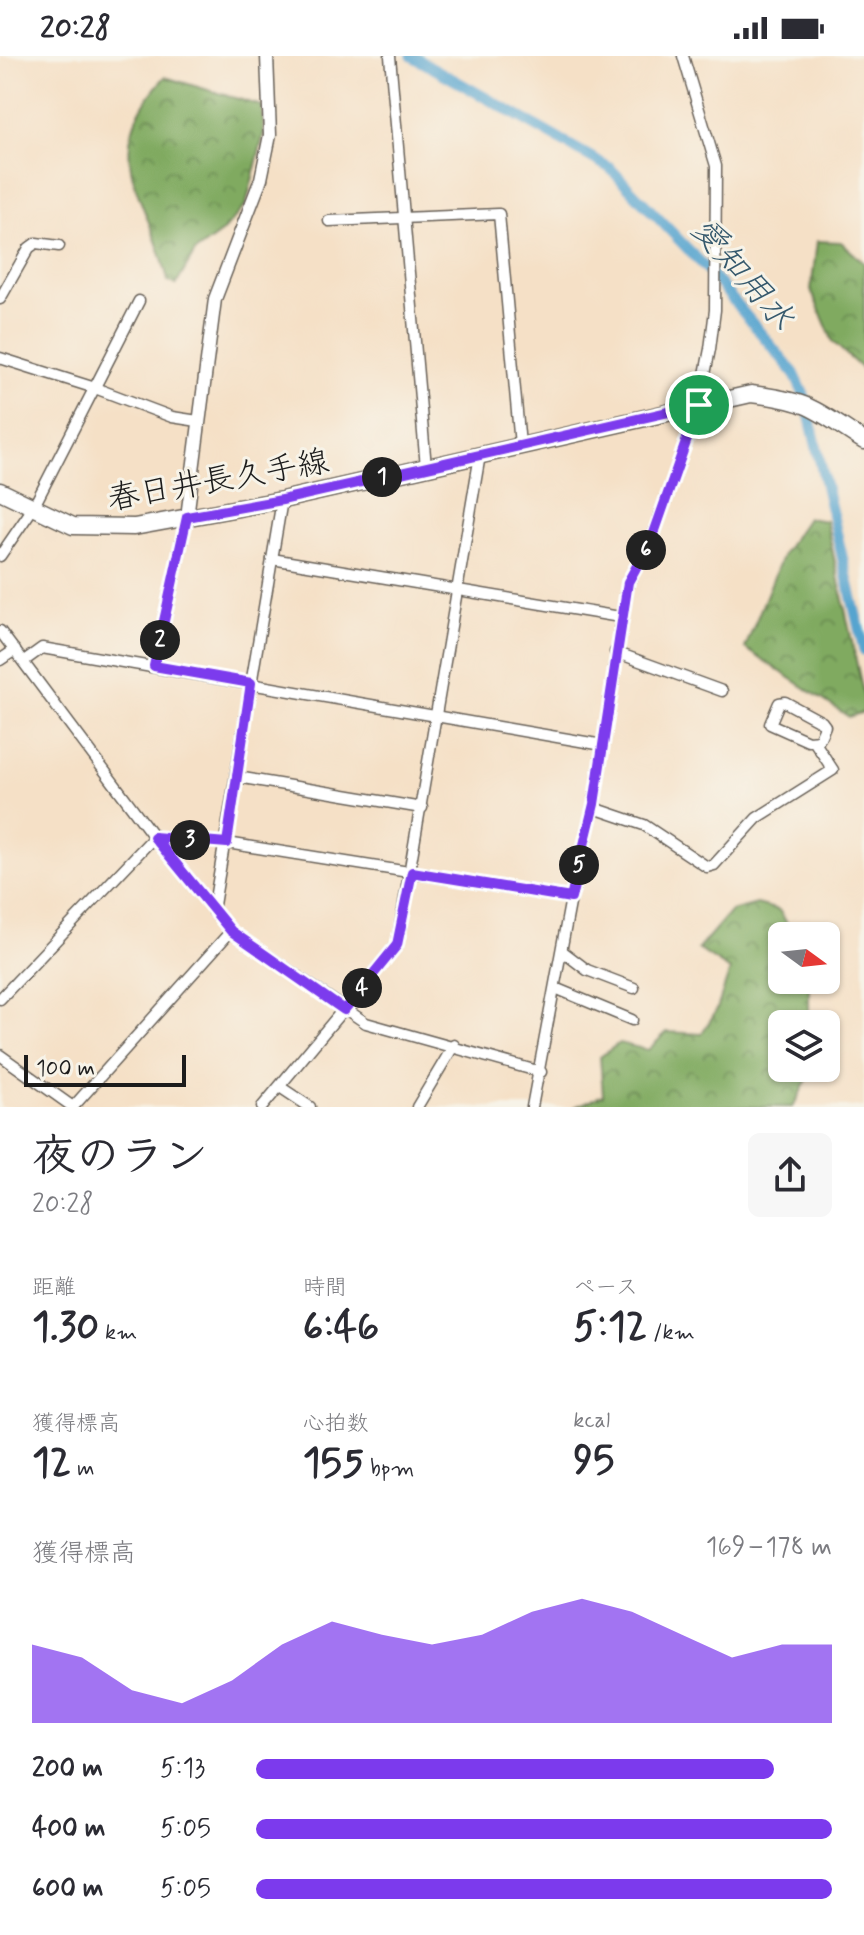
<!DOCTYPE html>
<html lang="ja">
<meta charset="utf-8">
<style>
:root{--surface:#fff;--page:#f7f7f7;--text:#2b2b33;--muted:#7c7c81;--accent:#7c3aed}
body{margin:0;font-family:Mynerve,"Klee One",sans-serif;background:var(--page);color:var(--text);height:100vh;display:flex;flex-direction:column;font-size:30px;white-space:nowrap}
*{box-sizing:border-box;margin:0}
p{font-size:26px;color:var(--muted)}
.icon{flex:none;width:44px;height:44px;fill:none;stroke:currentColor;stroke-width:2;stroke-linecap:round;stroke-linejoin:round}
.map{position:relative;height:1051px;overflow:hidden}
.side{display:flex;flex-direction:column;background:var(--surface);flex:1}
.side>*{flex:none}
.needle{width:52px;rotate:105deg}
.fabs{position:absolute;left:768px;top:866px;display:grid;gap:16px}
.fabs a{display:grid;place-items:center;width:72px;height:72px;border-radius:12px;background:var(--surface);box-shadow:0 2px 6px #0004;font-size:40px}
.scale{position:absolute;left:24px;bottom:20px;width:162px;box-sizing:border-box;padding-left:8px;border:4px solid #1c1c1c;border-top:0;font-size:22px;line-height:28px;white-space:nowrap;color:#1c1c1c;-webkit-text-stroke:6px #f7f3e8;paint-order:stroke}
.pin{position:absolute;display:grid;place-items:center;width:68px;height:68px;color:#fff;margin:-34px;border:4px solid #fff;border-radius:50%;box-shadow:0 2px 8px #0007}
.km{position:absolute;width:40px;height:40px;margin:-20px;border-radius:50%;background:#222;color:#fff;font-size:22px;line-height:40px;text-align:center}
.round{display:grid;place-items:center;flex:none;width:84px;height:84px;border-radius:12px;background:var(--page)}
.headline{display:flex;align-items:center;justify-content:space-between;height:136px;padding:0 32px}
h1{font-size:44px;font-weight:700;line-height:60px}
.metrics{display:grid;grid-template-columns:repeat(3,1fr);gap:12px;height:136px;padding:8px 32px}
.metrics div{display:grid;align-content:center}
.metrics b{font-size:40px;font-weight:700}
.metrics small{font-size:22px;font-weight:400}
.metrics p{font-size:22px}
.chart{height:224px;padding:16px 32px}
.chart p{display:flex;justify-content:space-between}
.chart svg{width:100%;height:144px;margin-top:8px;fill:var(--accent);opacity:.7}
ul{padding:0 32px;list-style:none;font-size:26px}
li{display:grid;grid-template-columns:128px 96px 1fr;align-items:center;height:60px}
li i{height:20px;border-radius:10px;background:var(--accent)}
.status{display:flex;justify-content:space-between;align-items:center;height:56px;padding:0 40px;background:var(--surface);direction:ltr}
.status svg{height:22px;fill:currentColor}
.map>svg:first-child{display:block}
.forest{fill:url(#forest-crowns);stroke:#4e633e;stroke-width:2}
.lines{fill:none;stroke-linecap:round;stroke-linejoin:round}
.canal{stroke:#56a4cf;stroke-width:11}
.minor-casing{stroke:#686158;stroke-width:13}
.tertiary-casing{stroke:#686158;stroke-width:15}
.primary-casing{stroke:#686158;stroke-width:19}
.minor{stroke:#fff;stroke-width:10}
.tertiary{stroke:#fff;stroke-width:12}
.primary{stroke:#fff;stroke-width:16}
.route-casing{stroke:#fff;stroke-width:16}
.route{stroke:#7c3aed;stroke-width:10}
.labels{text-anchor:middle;stroke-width:6;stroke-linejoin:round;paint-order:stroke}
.street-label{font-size:32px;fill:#1c1c1c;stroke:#f7f3e8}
.water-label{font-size:34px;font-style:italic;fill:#36596d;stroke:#f7f3e8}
</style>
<div class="status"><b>20:28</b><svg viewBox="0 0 49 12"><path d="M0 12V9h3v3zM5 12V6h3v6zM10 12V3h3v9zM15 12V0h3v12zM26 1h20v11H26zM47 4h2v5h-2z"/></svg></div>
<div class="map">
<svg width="864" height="1051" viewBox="0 0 864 1051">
<defs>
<pattern id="forest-crowns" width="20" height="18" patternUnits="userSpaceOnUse" patternTransform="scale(2)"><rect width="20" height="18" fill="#80aa61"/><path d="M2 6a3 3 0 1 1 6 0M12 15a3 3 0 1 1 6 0" fill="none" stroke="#688a4f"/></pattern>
</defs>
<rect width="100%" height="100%" fill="#f7f3e8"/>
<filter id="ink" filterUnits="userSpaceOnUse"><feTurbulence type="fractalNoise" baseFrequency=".0125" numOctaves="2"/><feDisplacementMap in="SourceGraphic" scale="16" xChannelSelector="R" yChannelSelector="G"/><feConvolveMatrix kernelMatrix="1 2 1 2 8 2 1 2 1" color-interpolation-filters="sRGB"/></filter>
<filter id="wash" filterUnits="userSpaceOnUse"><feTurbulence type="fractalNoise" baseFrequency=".006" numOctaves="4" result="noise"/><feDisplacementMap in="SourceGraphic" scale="32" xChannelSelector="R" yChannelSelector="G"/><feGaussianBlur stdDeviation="1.8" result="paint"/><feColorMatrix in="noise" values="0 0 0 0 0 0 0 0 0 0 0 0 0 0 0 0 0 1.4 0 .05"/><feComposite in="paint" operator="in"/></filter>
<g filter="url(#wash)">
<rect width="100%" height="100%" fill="#f5e0c6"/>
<g class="forest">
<path d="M 165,21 L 262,50 L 264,77 L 246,149 L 221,177 L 195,196 L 176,229 L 168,225 C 151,143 92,98 165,21 Z"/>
<path d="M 817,185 L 841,186 L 864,207 L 864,315 L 833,286 L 811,234 Z"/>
<path d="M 807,462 L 826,465 L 864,641 L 864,656 L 849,661 L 745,592 L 783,498 Z"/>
<path d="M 757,848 L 779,854 L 795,880 L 782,880 L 782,924 L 809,924 L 809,968 L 782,968 L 782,1012 L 813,1012 L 795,1047 L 792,1051 L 574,1051 L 603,1039 L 600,1001 L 619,987 L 648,994 L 667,976 L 702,978 L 717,953 L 730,914 L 698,893 L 731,855 Z"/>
</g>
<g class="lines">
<path class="canal" d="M 412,0 L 610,112 L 707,213 L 794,317 L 805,341 L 864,594"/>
</g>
</g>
<g filter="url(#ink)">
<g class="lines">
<defs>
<g id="minor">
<path d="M 390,0 L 426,411"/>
<path d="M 329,165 L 499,158 L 520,389"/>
<path d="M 0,243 L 29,192 L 36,187 L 59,190"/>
<path d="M 0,302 L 95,332 L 172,361 L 198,365"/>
<path d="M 0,500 L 33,452 L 139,245"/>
<path d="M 272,503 L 620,561"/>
<path d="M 0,575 L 154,781 L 231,875 L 366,967 L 541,1016"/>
<path d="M 615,596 L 722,635"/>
<path d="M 0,604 L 15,594"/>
<path d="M 24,605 L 42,592 L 603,689"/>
<path d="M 154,610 L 187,461"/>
<path d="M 785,646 L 822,666 L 825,670 L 819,684 L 808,685 L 770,668 L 779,647 Z"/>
<path d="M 237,721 L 422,752"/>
<path d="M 594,752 L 644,769 L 707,811 L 714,809 L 757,762 L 833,714 L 814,685"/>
<path d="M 154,781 L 227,787 L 571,842"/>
<path d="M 213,855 L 282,444"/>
<path d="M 562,895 L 587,914 L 634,932"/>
<path d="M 555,932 L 632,964"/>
<path d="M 0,943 L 154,781"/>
<path d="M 0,999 L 73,1051 L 231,875"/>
<path d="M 280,1031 L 310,1051"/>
<path d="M 262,1051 L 397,889 L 480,399"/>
<path d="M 417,1051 L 454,989"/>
<path d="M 532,1051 L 571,842 L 594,748 L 628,526 L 652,483 L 699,349 L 710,293 L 715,254 L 716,110 L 683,0"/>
</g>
<path id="tertiary" d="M 187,461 L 215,243 L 261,123 L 270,79 L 267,0"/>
<path id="primary" d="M 0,435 L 73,470 L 134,471 L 282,444 L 751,338 C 812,345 815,354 864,385"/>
</defs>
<use href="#minor" class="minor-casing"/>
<use href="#tertiary" class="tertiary-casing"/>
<use href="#primary" class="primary-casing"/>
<use href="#minor" class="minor"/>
<use href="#tertiary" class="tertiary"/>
<use href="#primary" class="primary"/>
</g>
</g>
<g class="lines" filter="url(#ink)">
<defs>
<path id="route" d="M 699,349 L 652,483 L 628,526 L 594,748 L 571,842 L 412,816 L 397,889 L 344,954 L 231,875 L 154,781 L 227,787 L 251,627 L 154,610 L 187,461 L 282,444 Z"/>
</defs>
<use href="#route" class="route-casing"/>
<use href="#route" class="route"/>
</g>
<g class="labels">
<g class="street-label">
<text transform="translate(218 423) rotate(-10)" y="11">春日井長久手線</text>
</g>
<g class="water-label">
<text transform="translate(744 217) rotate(49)" y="12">愛知用水</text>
</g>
</g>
</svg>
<div class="fabs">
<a><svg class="needle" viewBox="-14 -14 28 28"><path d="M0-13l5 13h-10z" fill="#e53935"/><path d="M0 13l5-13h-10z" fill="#7c7c81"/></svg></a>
<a><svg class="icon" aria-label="layers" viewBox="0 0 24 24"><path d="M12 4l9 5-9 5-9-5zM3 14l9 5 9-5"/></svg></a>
</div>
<div class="scale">100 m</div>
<div class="pin" style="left:699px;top:349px;background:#1e9e55"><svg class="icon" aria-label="arrive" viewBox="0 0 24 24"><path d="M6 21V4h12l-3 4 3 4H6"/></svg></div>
<b class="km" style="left:382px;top:421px">1</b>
<b class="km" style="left:160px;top:584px">2</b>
<b class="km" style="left:190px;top:784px">3</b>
<b class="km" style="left:362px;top:932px">4</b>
<b class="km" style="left:579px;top:809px">5</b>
<b class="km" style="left:646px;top:494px">6</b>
</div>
<section class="side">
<div class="headline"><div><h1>夜のラン</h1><p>20:28</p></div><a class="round"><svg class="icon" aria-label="share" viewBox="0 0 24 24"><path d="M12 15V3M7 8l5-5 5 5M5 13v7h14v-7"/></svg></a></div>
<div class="metrics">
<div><p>距離</p><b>1.30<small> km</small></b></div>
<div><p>時間</p><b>6:46</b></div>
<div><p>ペース</p><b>5:12<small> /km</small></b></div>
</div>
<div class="metrics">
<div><p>獲得標高</p><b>12<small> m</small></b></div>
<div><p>心拍数</p><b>155<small> bpm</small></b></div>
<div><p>kcal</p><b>95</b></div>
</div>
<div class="chart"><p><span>獲得標高</span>169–178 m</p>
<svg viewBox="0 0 160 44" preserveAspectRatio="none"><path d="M0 44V20L10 24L20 34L30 38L40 31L50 20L60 13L70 17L80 20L90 17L100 10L110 6L120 10L130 17L140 24L150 20L160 20V44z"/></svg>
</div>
<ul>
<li><b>200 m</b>5:13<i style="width:90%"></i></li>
<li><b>400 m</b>5:05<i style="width:100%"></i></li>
<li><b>600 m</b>5:05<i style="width:100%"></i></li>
</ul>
</section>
